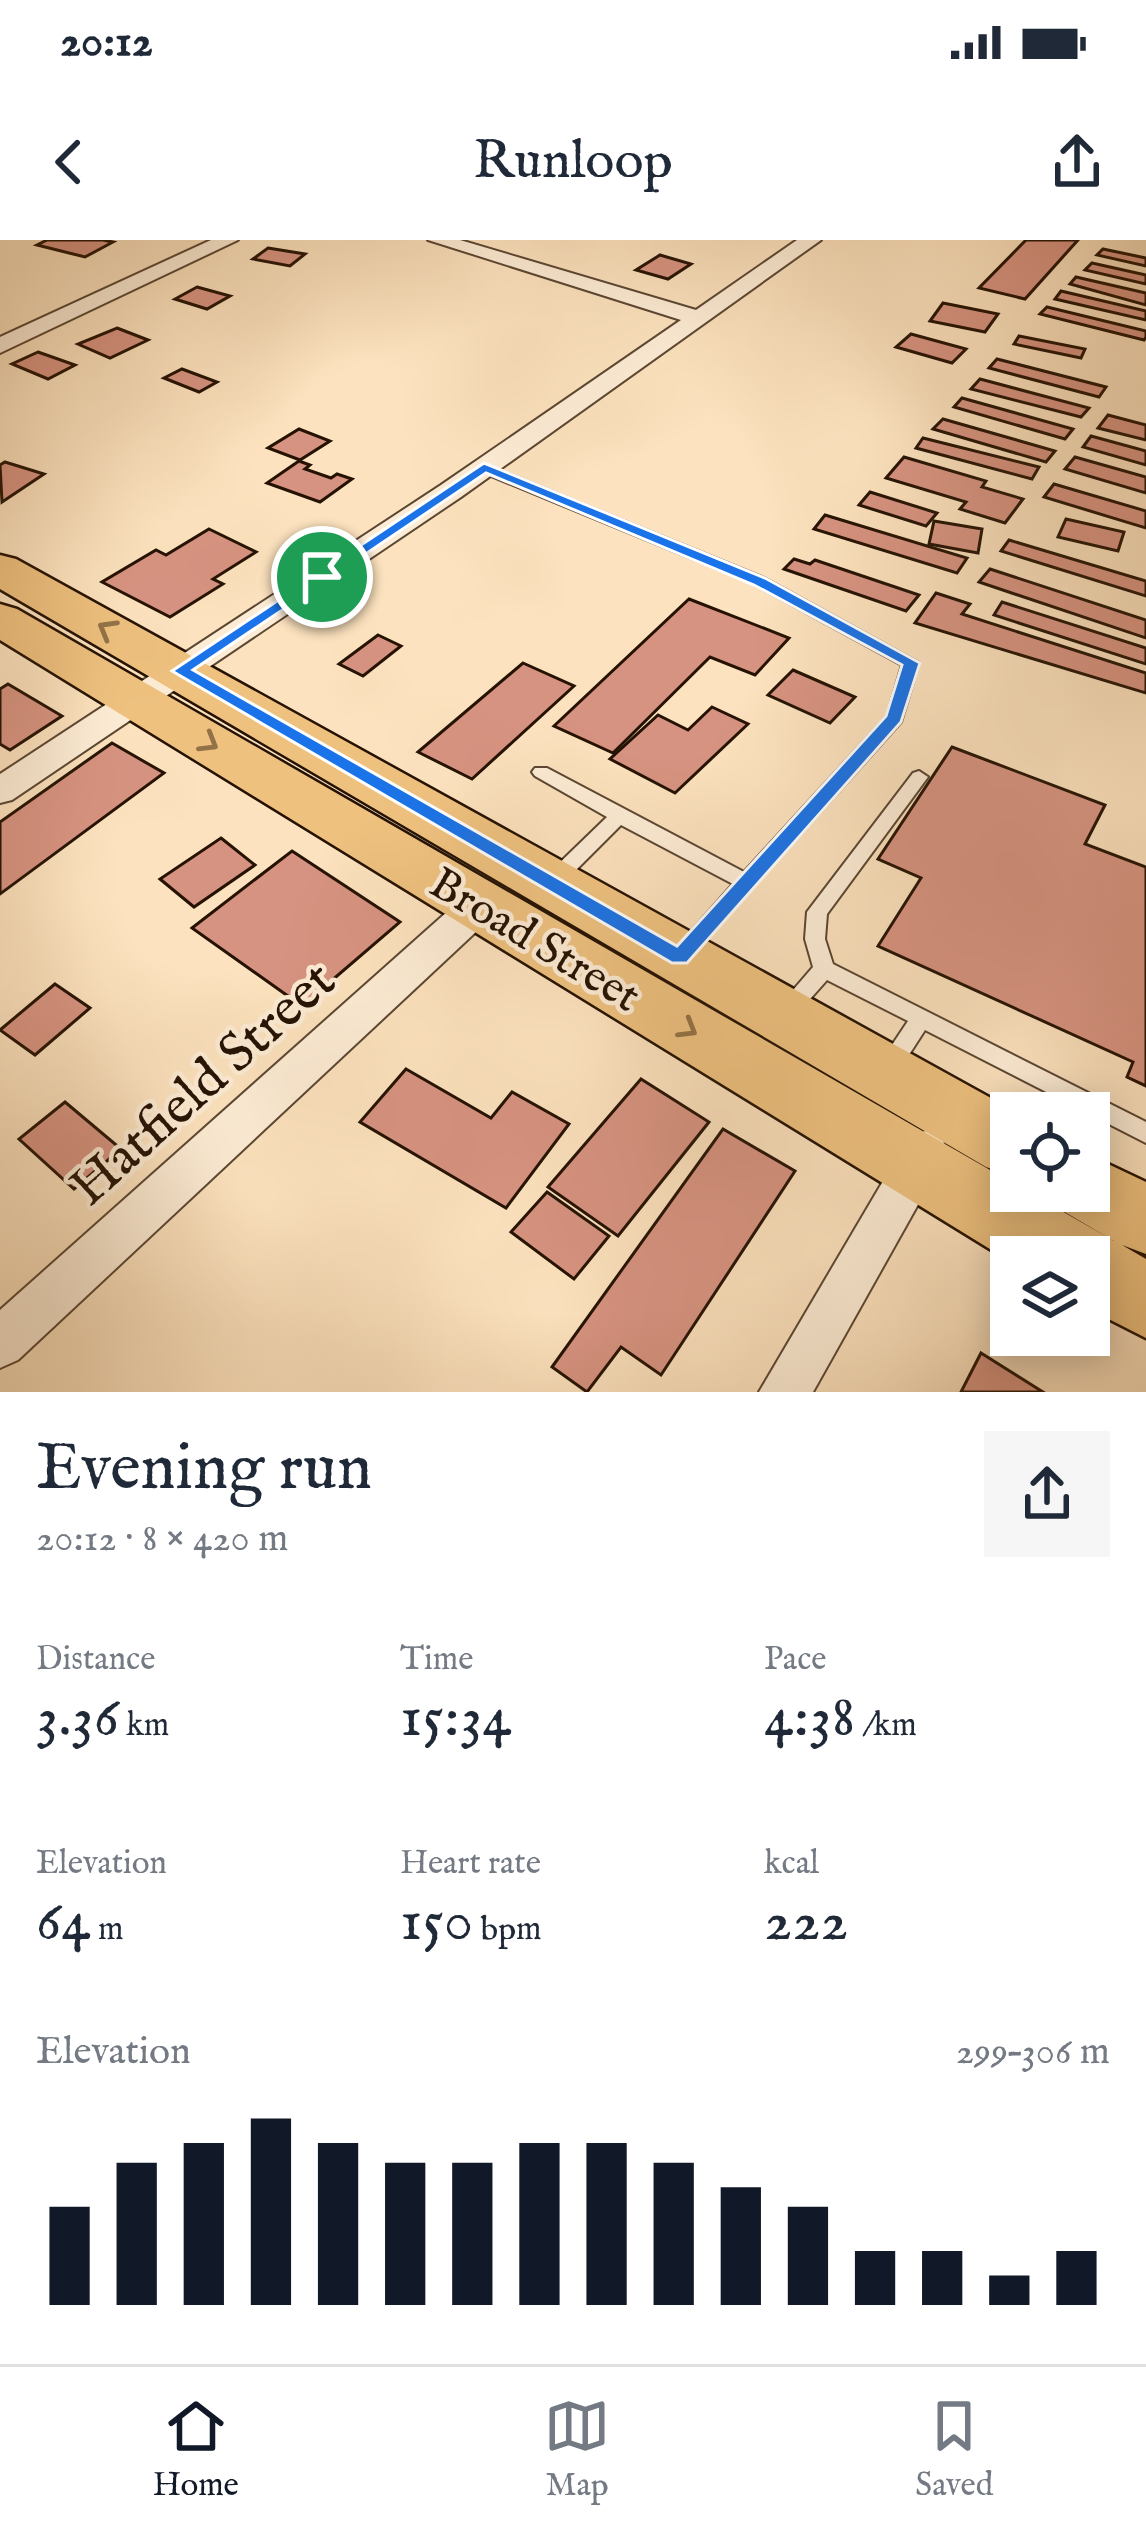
<!DOCTYPE html>
<meta charset="utf-8">
<style>
:root{--surface:#fff;--page:#f6f6f7;--text:#1f2937;--muted:#747a83;--line:#e0e1e3;--accent:#111827}
body{margin:0;font-family:"IM FELL English",serif;background:var(--page);color:var(--text);height:100vh;display:flex;flex-direction:column;font-size:45px;white-space:nowrap}
*{box-sizing:border-box;margin:0}
p{font-size:39px;color:var(--muted)}
.icon{flex:none;width:66px;height:66px;fill:none;stroke:currentColor;stroke-width:2;stroke-linecap:round;stroke-linejoin:round}
.map{position:relative;height:1152px;overflow:hidden}
.drawer{display:flex;flex-direction:column;background:var(--surface);flex:1}
.drawer>*{flex:none}
.controls{position:absolute;left:990px;top:852px;display:grid;gap:24px}
.controls a{display:grid;place-items:center;width:120px;height:120px;border-radius:0px;background:var(--surface);box-shadow:0 6px 30px #0003;font-size:60px}
.pin{position:absolute;display:grid;place-items:center;width:102px;height:102px;color:#fff;margin:-51px;border:6px solid #fff;border-radius:50%;box-shadow:0 3px 12px #0007}
.round{display:grid;place-items:center;flex:none;width:126px;height:126px;border-radius:0px;background:var(--page)}
.head{display:flex;align-items:center;justify-content:space-between;height:204px;padding:0 36px}
h1{font-size:66px;font-weight:600;line-height:90px}
.metrics{display:grid;grid-template-columns:repeat(3,1fr);gap:18px;height:204px;padding:12px 36px}
.metrics div{display:grid;align-content:center}
.metrics b{font-size:60px;font-weight:600}
.metrics small{font-size:33px;font-weight:400}
.metrics p{font-size:33px}
.chart{height:336px;padding:24px 36px}
.chart p{display:flex;justify-content:space-between}
.chart svg{width:100%;height:216px;margin-top:12px;stroke:var(--accent);stroke-width:6}
.status{display:flex;justify-content:space-between;align-items:center;height:84px;padding:0 60px;background:var(--surface);direction:ltr}
.status svg{height:33px;fill:currentColor}
header{display:flex;justify-content:space-between;align-items:center;height:156px;padding:0 36px;background:var(--surface);font-size:54px;font-weight:600}
.tabs{display:flex;justify-content:space-around;align-items:center;height:168px;border-top:3px solid var(--line);background:var(--surface);font-size:33px;color:var(--muted)}
.tabs a{display:grid;justify-items:center;gap:6px}
.tabs .active{color:var(--accent)}
.map>svg:first-child{display:block}
.building{fill:#d79381;stroke:#251203;stroke-width:3}
.lines{fill:none;stroke-linecap:round;stroke-linejoin:round}
.lane-casing{stroke:#5b4632;stroke-width:4}
.street-casing{stroke:#5b4632;stroke-width:4}
.primary-casing{stroke:#251203;stroke-width:5}
.lane{fill:#fdecd5;fill-rule:evenodd}
.street{fill:#fdecd5;fill-rule:evenodd}
.primary{fill:#eec17f;fill-rule:evenodd}
.oneway{stroke:#947247}
.route{fill:#1a73e8;stroke:#fff;stroke-width:3;fill-rule:evenodd}
.labels{text-anchor:middle;stroke-width:9;stroke-linejoin:round;paint-order:stroke}
.street-label{font-size:45px;fill:#251203;stroke:#fdecd5}
.near-street-label{font-size:54px;fill:#251203;stroke:#fdecd5}
</style>
<div class="status"><b>20:12</b><svg viewBox="0 0 49 12"><path d="M0 12V9h3v3zM5 12V6h3v6zM10 12V3h3v9zM15 12V0h3v12zM26 1h20v11H26zM47 4h2v5h-2z"/></svg></div>
<header><svg class="icon" aria-label="back" viewBox="0 0 24 24"><path d="M15 5l-7 7 7 7"/></svg>Runloop<svg class="icon" aria-label="share" viewBox="0 0 24 24"><path d="M12 15V3M7 8l5-5 5 5M5 13v7h14v-7"/></svg></header>
<div class="map">
<svg width="1146" height="1152" viewBox="0 0 1146 1152">
<rect width="100%" height="100%" fill="#fce2be"/>
<filter id="stains"><feTurbulence type="fractalNoise" baseFrequency=".00167" numOctaves="4"/><feColorMatrix values="0 0 0 0 .2 0 0 0 0 .09 0 0 0 0 .02 0 0 0 .5 -.17"/></filter>
<radialGradient id="worn" r=".72"><stop offset=".6" stop-color="#630" stop-opacity="0"/><stop offset="1" stop-color="#630" stop-opacity=".3"/></radialGradient>
<g class="building">
<path d="M 47,0 L 103,0 L 113,2 L 85,17 L 37,5 Z"/>
<path d="M 1026,0 L 1078,0 L 1025,59 L 979,48 Z"/>
<path d="M 268,8 L 305,14 L 290,26 L 253,19 Z"/>
<path d="M 1103,9 L 1146,18 L 1146,26 L 1097,15 Z"/>
<path d="M 660,15 L 691,24 L 668,39 L 636,30 Z"/>
<path d="M 1092,23 L 1146,35 L 1146,44 L 1085,30 Z"/>
<path d="M 1076,37 L 1146,53 L 1146,65 L 1070,44 Z"/>
<path d="M 197,47 L 230,56 L 207,69 L 175,59 Z"/>
<path d="M 1061,51 L 1146,71 L 1146,80 L 1055,59 Z"/>
<path d="M 943,63 L 998,74 L 985,92 L 930,81 Z"/>
<path d="M 1047,67 L 1146,91 L 1146,97 L 1144,100 L 1040,74 Z"/>
<path d="M 117,88 L 148,100 L 110,118 L 78,104 Z"/>
<path d="M 911,94 L 966,109 L 952,123 L 896,107 Z"/>
<path d="M 1019,96 L 1085,109 L 1081,118 L 1014,104 Z"/>
<path d="M 38,112 L 75,125 L 48,139 L 12,124 Z"/>
<path d="M 997,119 L 1106,147 L 1099,157 L 989,128 Z"/>
<path d="M 182,129 L 217,142 L 199,152 L 164,138 Z"/>
<path d="M 980,139 L 1089,168 L 1081,177 L 971,149 Z"/>
<path d="M 962,158 L 1073,189 L 1065,199 L 954,167 Z"/>
<path d="M 1108,175 L 1146,185 L 1146,200 L 1098,188 Z"/>
<path d="M 943,179 L 1055,211 L 1046,222 L 933,189 Z"/>
<path d="M 299,189 L 330,201 L 300,220 L 268,208 Z"/>
<path d="M 1091,196 L 1146,211 L 1146,225 L 1083,207 Z"/>
<path d="M 923,198 L 1039,227 L 1032,239 L 916,208 Z"/>
<path d="M 904,217 L 986,241 L 982,247 L 1023,259 L 1005,283 L 960,269 L 966,262 L 886,238 Z"/>
<path d="M 1075,217 L 1146,237 L 1146,253 L 1065,229 Z"/>
<path d="M 299,221 L 310,225 L 305,229 L 331,238 L 337,234 L 352,239 L 320,262 L 267,243 Z"/>
<path d="M 5,222 L 44,234 L 2,262 L 0,225 Z"/>
<path d="M 1054,244 L 1146,271 L 1146,288 L 1044,257 Z"/>
<path d="M 870,252 L 937,273 L 926,286 L 859,265 Z"/>
<path d="M 825,275 L 967,318 L 957,333 L 814,289 Z"/>
<path d="M 1066,279 L 1124,292 L 1118,311 L 1058,297 Z"/>
<path d="M 934,281 L 982,289 L 978,313 L 929,304 Z"/>
<path d="M 209,289 L 256,312 L 213,339 L 223,344 L 170,377 L 102,342 L 156,310 L 166,315 Z"/>
<path d="M 1009,300 L 1146,341 L 1146,356 L 1001,311 Z"/>
<path d="M 794,319 L 810,324 L 815,320 L 919,355 L 906,371 L 784,329 Z"/>
<path d="M 990,329 L 1146,380 L 1146,398 L 979,342 Z"/>
<path d="M 936,353 L 970,364 L 962,374 L 1146,433 L 1146,453 L 915,383 Z"/>
<path d="M 689,359 L 789,398 L 755,435 L 710,417 L 613,513 L 554,486 Z"/>
<path d="M 1002,362 L 1146,408 L 1146,424 L 994,375 Z"/>
<path d="M 378,395 L 401,406 L 363,436 L 339,424 Z"/>
<path d="M 523,423 L 574,446 L 472,539 L 418,512 Z"/>
<path d="M 793,430 L 855,457 L 830,483 L 768,455 Z"/>
<path d="M 8,444 L 62,476 L 10,510 L 0,504 L 0,449 Z"/>
<path d="M 712,467 L 748,484 L 675,553 L 610,519 L 658,475 L 688,490 Z"/>
<path d="M 112,503 L 164,533 L 0,654 L 0,582 Z"/>
<path d="M 952,507 L 1105,565 L 1085,604 L 1146,627 L 1146,846 L 1127,837 L 1133,822 L 878,706 L 921,638 L 878,619 Z"/>
<path d="M 221,598 L 255,625 L 194,667 L 160,639 Z"/>
<path d="M 292,611 L 400,682 L 302,766 L 192,688 Z"/>
<path d="M 55,744 L 90,768 L 35,815 L 0,790 Z"/>
<path d="M 406,829 L 491,878 L 512,852 L 569,884 L 506,968 L 360,882 Z"/>
<path d="M 641,839 L 709,882 L 618,996 L 548,947 Z"/>
<path d="M 65,862 L 121,909 L 74,949 L 19,899 Z"/>
<path d="M 723,889 L 795,931 L 661,1135 L 621,1107 L 587,1152 L 552,1127 Z"/>
<path d="M 547,952 L 609,996 L 574,1039 L 511,992 Z"/>
<path d="M 981,1113 L 1043,1152 L 961,1152 Z"/>
</g>
<g class="lines">
<defs>
<g id="lane">
<path d="M 484,224 L 764,338 L 919,423 L 901,482 L 689,718 L 682,721 L 675,718 L 672,713 L 733,644 L 621,585 L 561,645 L 547,645 L 545,640 L 547,635 L 607,577 L 535,536 L 532,532 L 535,528 L 547,528 L 744,632 L 887,476 L 902,425 L 754,344 L 479,231 L 479,225 Z"/>
<path d="M 919,531 L 928,537 L 925,541 L 827,674 L 825,699 L 833,724 L 1146,882 L 1146,903 L 925,790 L 896,835 L 888,838 L 880,835 L 877,829 L 880,823 L 908,781 L 827,740 L 795,776 L 788,778 L 781,776 L 778,770 L 781,764 L 813,727 L 805,699 L 807,672 L 913,533 Z"/>
</g>
<g id="street">
<path d="M 211,0 L 238,0 L 0,113 L 0,97 Z"/>
<path d="M 428,0 L 460,0 L 696,70 L 797,0 L 821,0 L 461,257 L 12,560 L 0,563 L 0,534 L 441,245 L 681,80 Z"/>
<path d="M 480,651 L 494,655 L 499,665 L 494,675 L 18,1120 L 0,1128 L 0,1070 L 466,655 Z"/>
<path d="M 925,891 L 941,897 L 948,911 L 813,1152 L 759,1152 L 909,897 Z"/>
</g>
<g id="primary">
<path d="M 0,315 L 16,319 L 1018,873 L 1011,873 L 1011,936 L 986,927 L 0,349 Z"/>
<path d="M 0,364 L 17,369 L 1011,942 L 1011,951 L 1027,951 L 1114,1001 L 1063,971 L 1054,951 L 1089,951 L 1089,915 L 1146,942 L 1146,1014 L 1122,1005 L 1146,1019 L 1146,1098 L 1089,1069 L 1089,1017 L 1011,1017 L 1011,1022 L 0,400 Z"/>
</g>
</defs>
<use href="#lane" class="lane-casing"/>
<use href="#street" class="street-casing"/>
<use href="#primary" class="primary-casing"/>
<use href="#lane" class="lane"/>
<use href="#street" class="street"/>
<use href="#primary" class="primary"/>
</g>
<defs><path id="oneway-chevron" d="M-2-3.5L2.5 0L-2 3.5" fill="none" stroke-width="1.6" stroke-linecap="round" stroke-linejoin="round" transform="scale(3)"/></defs>
<g class="oneway">
<use href="#oneway-chevron" transform="translate(107 389) rotate(-150)"/>
<use href="#oneway-chevron" transform="translate(209 503) rotate(31)"/>
<use href="#oneway-chevron" transform="translate(688 789) rotate(31)"/>
</g>
<path class="route" d="M 484,223 L 765,338 L 920,423 L 901,482 L 687,723 L 672,723 L 172,431 ZM 486,233 L 754,345 L 902,425 L 886,476 L 677,706 L 193,430 Z"/>
<g class="labels">
<g class="street-label">
<text transform="translate(536 698) rotate(31)" y="16">Broad Street</text>
</g>
<g class="near-street-label">
<text transform="translate(201 842) rotate(-42)" y="19">Hatfield Street</text>
</g>
</g>
<rect width="100%" height="100%" filter="url(#stains)"/>
<rect width="100%" height="100%" fill="url(#worn)"/>
</svg>
<div class="controls">
<a><svg class="icon" aria-label="locate" viewBox="0 0 24 24"><circle cx="12" cy="12" r="6"/><path d="M12 2v4M12 18v4M2 12h4M18 12h4"/></svg></a>
<a><svg class="icon" aria-label="layers" viewBox="0 0 24 24"><path d="M12 4l9 5-9 5-9-5zM3 14l9 5 9-5"/></svg></a>
</div>
<div class="pin" style="left:322px;top:337px;background:#1e9e55"><svg class="icon" aria-label="arrive" viewBox="0 0 24 24"><path d="M6 21V4h12l-3 4 3 4H6"/></svg></div>
</div>
<section class="drawer">
<div class="head"><div><h1>Evening run</h1><p>20:12 · 8 × 420 m</p></div><a class="round"><svg class="icon" aria-label="share" viewBox="0 0 24 24"><path d="M12 15V3M7 8l5-5 5 5M5 13v7h14v-7"/></svg></a></div>
<div class="metrics">
<div><p>Distance</p><b>3.36<small> km</small></b></div>
<div><p>Time</p><b>15:34</b></div>
<div><p>Pace</p><b>4:38<small> /km</small></b></div>
</div>
<div class="metrics">
<div><p>Elevation</p><b>64<small> m</small></b></div>
<div><p>Heart rate</p><b>150<small> bpm</small></b></div>
<div><p>kcal</p><b>222</b></div>
</div>
<div class="chart"><p><span>Elevation</span>299–306 m</p>
<svg viewBox="0 0 160 44" preserveAspectRatio="none"><path d="M5 44V24M15 44V15M25 44V11M35 44V6M45 44V11M55 44V15M65 44V15M75 44V11M85 44V11M95 44V15M105 44V20M115 44V24M125 44V33M135 44V33M145 44V38M155 44V33"/></svg>
</div>
</section>
<nav class="tabs">
<a class="active"><svg class="icon" aria-label="home" viewBox="0 0 24 24"><path d="M3 11l9-7 9 7M6 9v11h12V9"/></svg>Home</a>
<a><svg class="icon" aria-label="map" viewBox="0 0 24 24"><path d="M3 6l6-2 6 2 6-2v14l-6 2-6-2-6 2zM9 4v14M15 6v14"/></svg>Map</a>
<a><svg class="icon" aria-label="saved" viewBox="0 0 24 24"><path d="M7 4h10v16l-5-4-5 4z"/></svg>Saved</a>
</nav>
